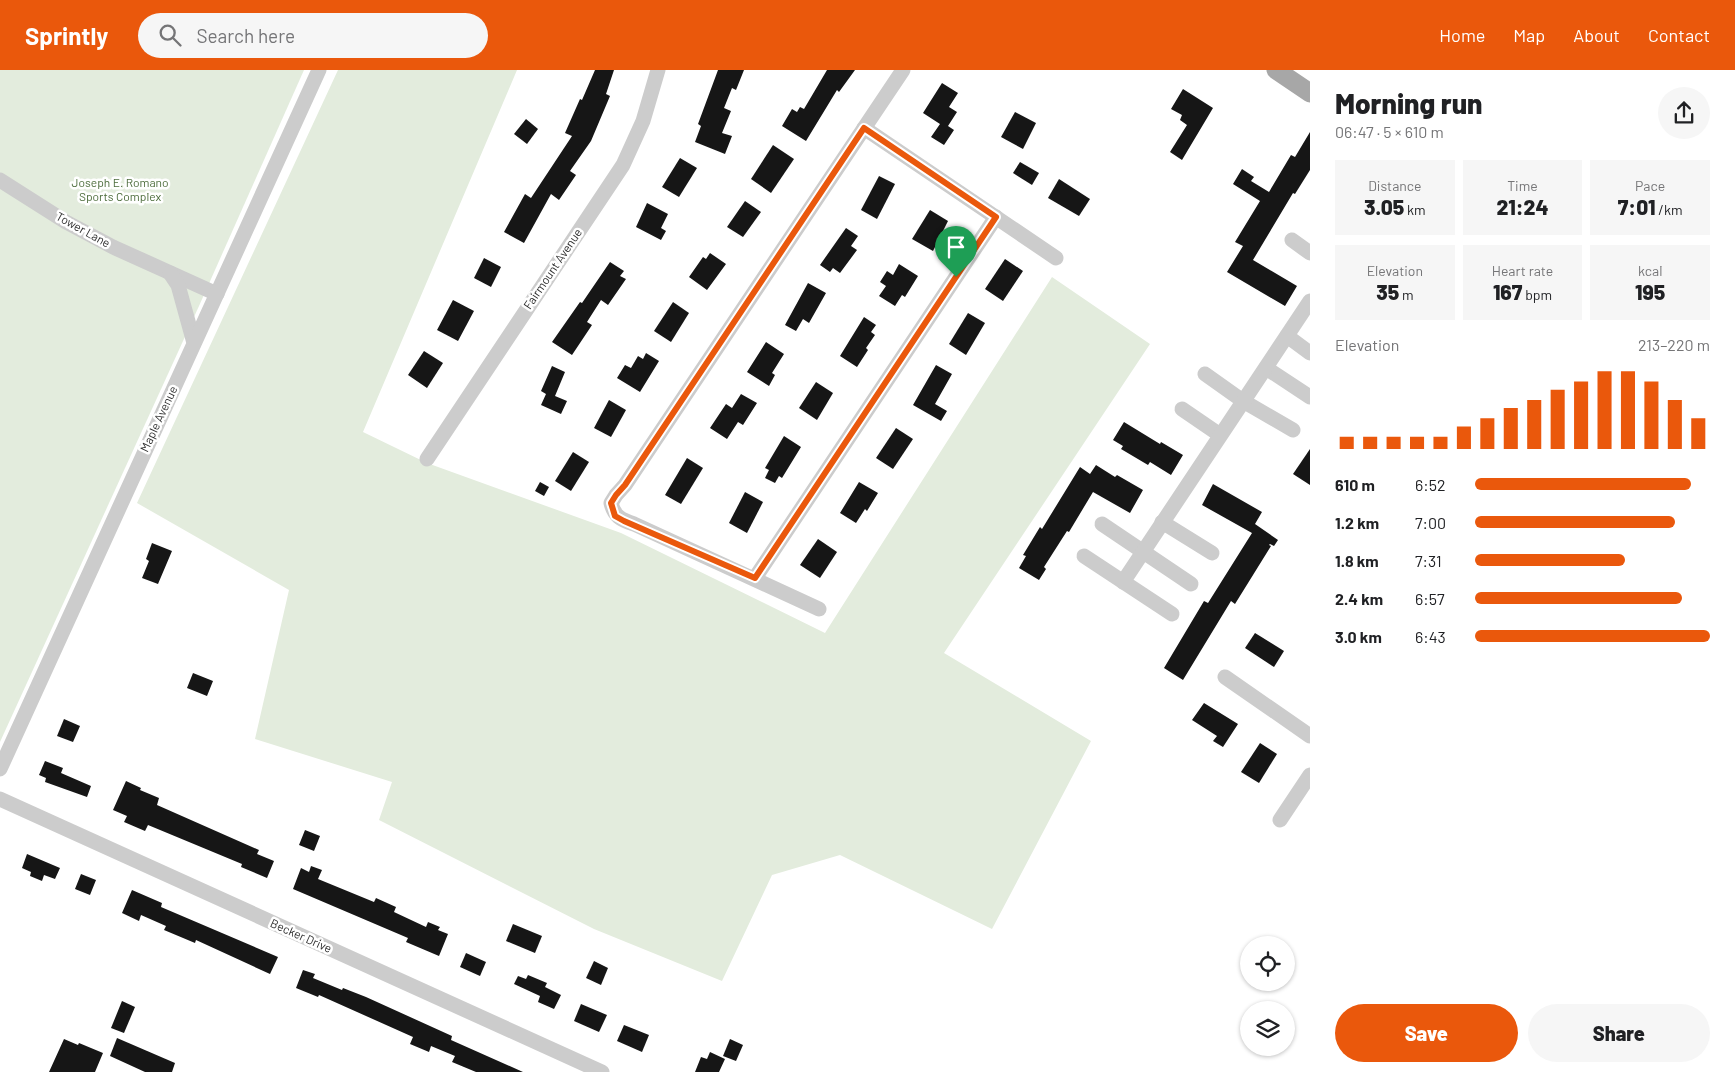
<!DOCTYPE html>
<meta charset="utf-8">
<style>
:root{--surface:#fff;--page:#f6f6f6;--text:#202124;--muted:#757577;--accent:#ea580c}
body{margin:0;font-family:Barlow,sans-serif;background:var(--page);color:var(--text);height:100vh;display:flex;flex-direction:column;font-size:19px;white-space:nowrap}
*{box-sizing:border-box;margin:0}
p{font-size:16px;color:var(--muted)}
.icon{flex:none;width:28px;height:28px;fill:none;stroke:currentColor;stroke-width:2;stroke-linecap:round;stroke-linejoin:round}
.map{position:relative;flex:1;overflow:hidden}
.sheet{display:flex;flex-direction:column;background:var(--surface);width:425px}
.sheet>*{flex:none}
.tools{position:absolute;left:1240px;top:866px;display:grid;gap:10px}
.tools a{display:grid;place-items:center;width:55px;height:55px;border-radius:50%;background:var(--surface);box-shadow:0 1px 4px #0004;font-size:25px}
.pin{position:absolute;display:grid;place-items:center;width:42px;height:42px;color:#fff;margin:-51px -21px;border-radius:50% 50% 50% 0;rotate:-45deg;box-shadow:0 0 5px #0007}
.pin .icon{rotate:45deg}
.round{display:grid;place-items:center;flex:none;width:52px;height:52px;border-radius:26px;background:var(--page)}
.headline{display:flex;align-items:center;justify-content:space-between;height:85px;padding:0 25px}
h1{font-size:28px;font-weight:800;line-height:38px}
.stats{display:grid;grid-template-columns:repeat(3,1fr);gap:8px;height:85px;padding:5px 25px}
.stats div{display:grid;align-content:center;border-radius:0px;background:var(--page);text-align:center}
.stats b{font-size:21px;font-weight:800}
.stats small{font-size:14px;font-weight:400}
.stats p{font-size:14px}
.chart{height:140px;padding:10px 25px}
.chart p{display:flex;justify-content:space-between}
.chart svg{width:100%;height:90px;margin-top:5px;stroke:var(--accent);stroke-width:6}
.cta{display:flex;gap:10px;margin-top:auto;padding:10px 25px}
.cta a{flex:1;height:58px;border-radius:30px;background:var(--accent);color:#fff;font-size:20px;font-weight:800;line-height:58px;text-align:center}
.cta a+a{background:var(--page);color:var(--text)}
ul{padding:0 25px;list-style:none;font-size:16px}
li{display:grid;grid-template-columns:80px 60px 1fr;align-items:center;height:38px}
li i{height:12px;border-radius:6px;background:var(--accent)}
header{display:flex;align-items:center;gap:30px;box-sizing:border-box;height:70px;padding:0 25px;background:var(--accent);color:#fff}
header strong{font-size:24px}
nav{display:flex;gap:28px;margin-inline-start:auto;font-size:18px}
.search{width:350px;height:45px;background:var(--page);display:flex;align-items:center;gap:12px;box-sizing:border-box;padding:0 18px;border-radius:28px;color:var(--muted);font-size:19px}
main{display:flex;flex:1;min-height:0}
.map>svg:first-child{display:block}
.green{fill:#e3ecdd}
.building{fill:#161616}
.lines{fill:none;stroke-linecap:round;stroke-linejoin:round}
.minor{stroke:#ccc;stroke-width:15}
.major{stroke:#a7a7a7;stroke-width:19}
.route-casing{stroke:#fff;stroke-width:10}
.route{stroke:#ea580c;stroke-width:6}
.labels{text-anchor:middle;stroke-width:5;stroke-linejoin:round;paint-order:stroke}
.park-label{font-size:12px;fill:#4c6c3b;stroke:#fff}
.street-label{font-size:12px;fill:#2f2f2f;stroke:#fff}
</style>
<header>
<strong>Sprintly</strong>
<div class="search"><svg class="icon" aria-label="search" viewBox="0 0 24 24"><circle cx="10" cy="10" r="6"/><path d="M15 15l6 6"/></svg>Search here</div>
<nav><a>Home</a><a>Map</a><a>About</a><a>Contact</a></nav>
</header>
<main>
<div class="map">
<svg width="1310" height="1002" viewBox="0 0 1310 1002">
<rect width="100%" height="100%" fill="#fff"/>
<g class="green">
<path d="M 0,0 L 304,0 L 199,236 L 0,672 Z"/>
<path d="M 338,0 L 517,0 L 363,362 L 427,393 L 621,463 L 825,563 L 1052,207 L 1150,274 L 944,583 L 1091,671 L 992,859 L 840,785 L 772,805 L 722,911 L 594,859 L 379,750 L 392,712 L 255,669 L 289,520 L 137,433 Z"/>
</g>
<g class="building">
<path d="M 595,0 L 614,0 L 606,24 L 610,26 L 591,71 L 570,101 L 576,105 L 559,130 L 551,124 L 524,173 L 504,162 L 525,124 L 531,128 L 572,66 L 565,63 L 580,29 L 582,30 Z"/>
<path d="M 718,0 L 744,0 L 736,20 L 732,18 L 724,38 L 731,41 L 722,63 L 732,66 L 725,84 L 695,72 L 701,56 L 698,54 Z"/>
<path d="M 827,0 L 855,0 L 839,22 L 837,20 L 806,71 L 782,56 L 792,39 L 797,42 L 800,37 L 804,39 Z"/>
<path d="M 942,13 L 958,23 L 949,37 L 957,42 L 948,56 L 954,60 L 944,75 L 931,67 L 940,54 L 923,43 Z"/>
<path d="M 1183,19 L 1213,38 L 1182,90 L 1170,82 L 1187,55 L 1180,50 L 1182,45 L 1171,39 Z"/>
<path d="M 1015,42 L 1036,53 L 1023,79 L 1001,67 Z"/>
<path d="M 526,49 L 538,59 L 527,74 L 514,64 Z"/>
<path d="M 1310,62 L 1310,100 L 1295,124 L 1293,123 L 1253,190 L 1297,216 L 1285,236 L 1227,202 L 1243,176 L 1235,172 L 1260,131 L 1233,114 L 1242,99 L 1254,107 L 1251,111 L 1269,122 L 1291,85 L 1295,87 Z"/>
<path d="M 773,75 L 794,89 L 771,123 L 751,109 Z"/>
<path d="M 680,88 L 697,98 L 679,127 L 662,117 Z"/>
<path d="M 1020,92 L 1039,103 L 1032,115 L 1013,103 Z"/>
<path d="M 879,106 L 895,114 L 877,149 L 861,140 Z"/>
<path d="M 1059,109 L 1090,129 L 1079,146 L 1048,128 Z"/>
<path d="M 745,131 L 761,142 L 743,167 L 727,157 Z"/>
<path d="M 647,133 L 668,144 L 661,158 L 666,161 L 661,170 L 636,157 Z"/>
<path d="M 930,140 L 948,151 L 933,181 L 912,169 Z"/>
<path d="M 846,158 L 858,166 L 851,176 L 857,180 L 840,203 L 833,198 L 830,202 L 820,195 Z"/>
<path d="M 710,183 L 726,194 L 707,220 L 689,207 L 703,187 L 706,189 Z"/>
<path d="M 484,188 L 501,197 L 491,217 L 474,208 Z"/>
<path d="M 1005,189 L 1023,201 L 1003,231 L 985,219 Z"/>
<path d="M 610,192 L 624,201 L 620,206 L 626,209 L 608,235 L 601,230 L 587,252 L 592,255 L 572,285 L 552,272 L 580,232 L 582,233 Z"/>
<path d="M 899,194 L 918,206 L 905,227 L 902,225 L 895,236 L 879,226 L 886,216 L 880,212 L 887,201 L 893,205 Z"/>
<path d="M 808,213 L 826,223 L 809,253 L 803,249 L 796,261 L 785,255 Z"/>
<path d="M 453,230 L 474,241 L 458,271 L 437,260 Z"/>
<path d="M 673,232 L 689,243 L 671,272 L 654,261 Z"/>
<path d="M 968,243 L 985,253 L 966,285 L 949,274 Z"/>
<path d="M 864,247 L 876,255 L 871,262 L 875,265 L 866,278 L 868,280 L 857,297 L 840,286 Z"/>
<path d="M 766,272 L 784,284 L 772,303 L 775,305 L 769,316 L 747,302 Z"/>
<path d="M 424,281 L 443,293 L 427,318 L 408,305 Z"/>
<path d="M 646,283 L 659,291 L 640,322 L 617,308 L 625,295 L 631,298 L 638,286 L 643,289 Z"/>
<path d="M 936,295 L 952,304 L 935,334 L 947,341 L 941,351 L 913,335 Z"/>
<path d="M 552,296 L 565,302 L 555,326 L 567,331 L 561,344 L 541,335 L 546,324 L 541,321 Z"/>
<path d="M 816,312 L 833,323 L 817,350 L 799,338 Z"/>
<path d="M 741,324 L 757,333 L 743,355 L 738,352 L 727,369 L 710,358 L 726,334 L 732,338 Z"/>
<path d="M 609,330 L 626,340 L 611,367 L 594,358 Z"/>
<path d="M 1124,352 L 1160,374 L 1161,372 L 1183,385 L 1171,405 L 1150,392 L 1148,395 L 1121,379 L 1123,376 L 1113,370 Z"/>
<path d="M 896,358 L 913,369 L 893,399 L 876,388 Z"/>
<path d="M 784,366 L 801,377 L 782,408 L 779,406 L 775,413 L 765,408 L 769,400 L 765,398 Z"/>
<path d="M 1310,379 L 1310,415 L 1293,404 Z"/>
<path d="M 573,382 L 589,392 L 571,421 L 555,411 Z"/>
<path d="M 687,388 L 703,398 L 681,434 L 665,425 Z"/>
<path d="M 1096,395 L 1115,407 L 1117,405 L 1143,420 L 1130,443 L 1093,422 L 1069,462 L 1067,461 L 1044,497 L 1046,499 L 1039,510 L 1019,498 L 1026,486 L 1023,485 L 1040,457 L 1042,459 L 1080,397 L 1090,404 Z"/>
<path d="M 540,412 L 549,417 L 544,426 L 535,421 Z"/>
<path d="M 859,412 L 878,423 L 867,441 L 865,439 L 856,453 L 840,443 Z"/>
<path d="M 1213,414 L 1262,442 L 1255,454 L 1278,470 L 1274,476 L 1270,474 L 1269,475 L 1271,476 L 1235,534 L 1231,531 L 1183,610 L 1164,598 L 1204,531 L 1208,533 L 1252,463 L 1202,435 Z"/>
<path d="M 745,422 L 763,432 L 747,463 L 729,453 Z"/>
<path d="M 818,469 L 837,482 L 820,508 L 800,495 Z"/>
<path d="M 152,473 L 172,481 L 158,514 L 142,508 L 149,491 L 146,489 Z"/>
<path d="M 1255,563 L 1284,581 L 1274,597 L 1245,578 Z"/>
<path d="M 193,603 L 213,611 L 207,626 L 187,618 Z"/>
<path d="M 1204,633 L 1238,654 L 1223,677 L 1213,671 L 1217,666 L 1192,650 Z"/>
<path d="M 64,649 L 80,656 L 73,672 L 57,666 Z"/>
<path d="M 1260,673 L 1277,684 L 1259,713 L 1241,702 Z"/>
<path d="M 45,691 L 63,698 L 61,703 L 91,716 L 87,727 L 45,712 L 46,708 L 39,705 Z"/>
<path d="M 126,711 L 141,718 L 140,720 L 159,728 L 157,735 L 259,780 L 257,784 L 274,791 L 267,808 L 241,797 L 242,794 L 148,755 L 145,761 L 124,752 L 127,746 L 113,740 Z"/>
<path d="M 305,760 L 320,766 L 314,781 L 299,775 Z"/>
<path d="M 27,784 L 60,798 L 55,809 L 44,805 L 42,811 L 30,806 L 31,802 L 22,798 Z"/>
<path d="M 311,796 L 322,800 L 318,809 L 374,832 L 376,828 L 396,837 L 394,842 L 426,857 L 428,852 L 440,857 L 438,860 L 448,864 L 439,886 L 406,872 L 408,868 L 293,819 L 301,798 L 309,802 Z"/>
<path d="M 81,804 L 96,810 L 90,825 L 75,819 Z"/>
<path d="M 132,820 L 162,833 L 161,837 L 278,887 L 270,904 L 196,870 L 195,873 L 164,860 L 166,856 L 141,845 L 139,851 L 122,843 Z"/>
<path d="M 513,854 L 542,866 L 535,883 L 506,871 Z"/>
<path d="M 466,883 L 486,892 L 480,906 L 460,897 Z"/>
<path d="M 594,891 L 608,898 L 601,915 L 586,908 Z"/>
<path d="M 303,900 L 315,904 L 313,908 L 342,920 L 343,918 L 366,927 L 452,966 L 451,970 L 523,1002 L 476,1002 L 452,992 L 455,986 L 431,976 L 429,982 L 410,974 L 413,967 L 319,925 L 318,927 L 296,918 Z"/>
<path d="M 528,905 L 547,913 L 545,917 L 561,925 L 554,939 L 538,932 L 540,926 L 514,914 L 518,906 L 526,909 Z"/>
<path d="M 122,931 L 135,937 L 124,963 L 111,958 Z"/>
<path d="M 581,934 L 607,945 L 599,962 L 574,951 Z"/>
<path d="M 624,955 L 649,965 L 642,982 L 617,971 Z"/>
<path d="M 117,968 L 175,993 L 172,1002 L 145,1002 L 110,986 Z"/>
<path d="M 64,969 L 78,975 L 79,973 L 103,983 L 95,1002 L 49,1002 Z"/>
<path d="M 730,969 L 743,975 L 736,991 L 723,986 Z"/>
<path d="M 710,982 L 725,989 L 719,1002 L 695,1002 L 701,987 L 707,989 Z"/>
</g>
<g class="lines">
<g class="minor">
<path d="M 864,58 L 1056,188"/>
<path d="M 0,110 L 66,152 L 113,177 L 217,224"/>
<path d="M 1292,170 L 1310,183"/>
<path d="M 170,203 L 178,215 L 194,273"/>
<path d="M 1287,266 L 1310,283"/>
<path d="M 1266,298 L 1310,327"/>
<path d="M 1205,304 L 1243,331 L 1293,360"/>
<path d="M 1182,339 L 1220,365"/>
<path d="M 427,389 L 623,95 L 643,51 L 658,0"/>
<path d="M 1162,452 L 1212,483"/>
<path d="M 1102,454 L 1191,514"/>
<path d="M 1084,486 L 1172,544"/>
<path d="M 755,508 L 996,147"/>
<path d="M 1123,512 L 1310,231"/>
<path d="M 819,539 L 634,454 C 621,450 614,446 611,433 L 616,425 L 625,415 L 903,0"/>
<path d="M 1225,607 L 1310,666"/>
<path d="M 0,699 L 319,0"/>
<path d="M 0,729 L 602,1002"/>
<path d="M 1280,750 L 1310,705"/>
</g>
<path class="major" d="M 1276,0 L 1310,23"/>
</g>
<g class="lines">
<defs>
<path id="route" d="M 864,58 L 996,147 L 755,508 L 624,451 L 615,446 L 611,433 L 616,425 L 625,415 Z"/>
</defs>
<use href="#route" class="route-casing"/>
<use href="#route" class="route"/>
</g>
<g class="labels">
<g class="park-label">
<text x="120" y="117">Joseph E. Romano<tspan x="120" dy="14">Sports Complex</tspan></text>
</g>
<g class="street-label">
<text transform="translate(83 160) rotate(29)" y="4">Tower Lane</text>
<text transform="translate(553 199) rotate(-56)" y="4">Fairmount Avenue</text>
<text transform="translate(159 349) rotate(-65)" y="4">Maple Avenue</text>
<text transform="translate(301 866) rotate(24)" y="4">Becker Drive</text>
</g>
</g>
</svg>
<div class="tools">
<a><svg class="icon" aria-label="locate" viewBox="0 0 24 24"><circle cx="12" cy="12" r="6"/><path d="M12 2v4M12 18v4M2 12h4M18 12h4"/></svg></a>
<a><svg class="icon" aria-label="layers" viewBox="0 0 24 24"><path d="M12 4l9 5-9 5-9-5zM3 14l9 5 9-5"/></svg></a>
</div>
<div class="pin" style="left:956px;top:207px;background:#1e9e55"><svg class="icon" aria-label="arrive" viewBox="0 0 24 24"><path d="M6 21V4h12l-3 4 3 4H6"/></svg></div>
</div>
<section class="sheet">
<div class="headline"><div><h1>Morning run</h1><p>06:47 · 5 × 610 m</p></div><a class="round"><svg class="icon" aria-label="share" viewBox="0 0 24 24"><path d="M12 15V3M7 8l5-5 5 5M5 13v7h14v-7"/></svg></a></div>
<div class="stats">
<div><p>Distance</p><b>3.05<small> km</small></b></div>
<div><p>Time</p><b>21:24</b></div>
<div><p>Pace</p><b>7:01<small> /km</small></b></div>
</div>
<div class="stats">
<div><p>Elevation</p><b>35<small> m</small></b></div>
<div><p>Heart rate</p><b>167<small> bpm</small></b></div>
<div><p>kcal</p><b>195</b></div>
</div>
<div class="chart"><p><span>Elevation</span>213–220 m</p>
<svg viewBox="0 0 160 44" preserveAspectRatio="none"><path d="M5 44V38M15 44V38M25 44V38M35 44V38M45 44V38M55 44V33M65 44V29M75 44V24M85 44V20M95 44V15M105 44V11M115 44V6M125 44V6M135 44V11M145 44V20M155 44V29"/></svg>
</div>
<ul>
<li><b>610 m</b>6:52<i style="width:92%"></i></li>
<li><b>1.2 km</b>7:00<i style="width:85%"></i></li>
<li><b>1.8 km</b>7:31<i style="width:64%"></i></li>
<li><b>2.4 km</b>6:57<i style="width:88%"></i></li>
<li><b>3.0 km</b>6:43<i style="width:100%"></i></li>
</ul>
<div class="cta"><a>Save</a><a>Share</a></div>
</section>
</main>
